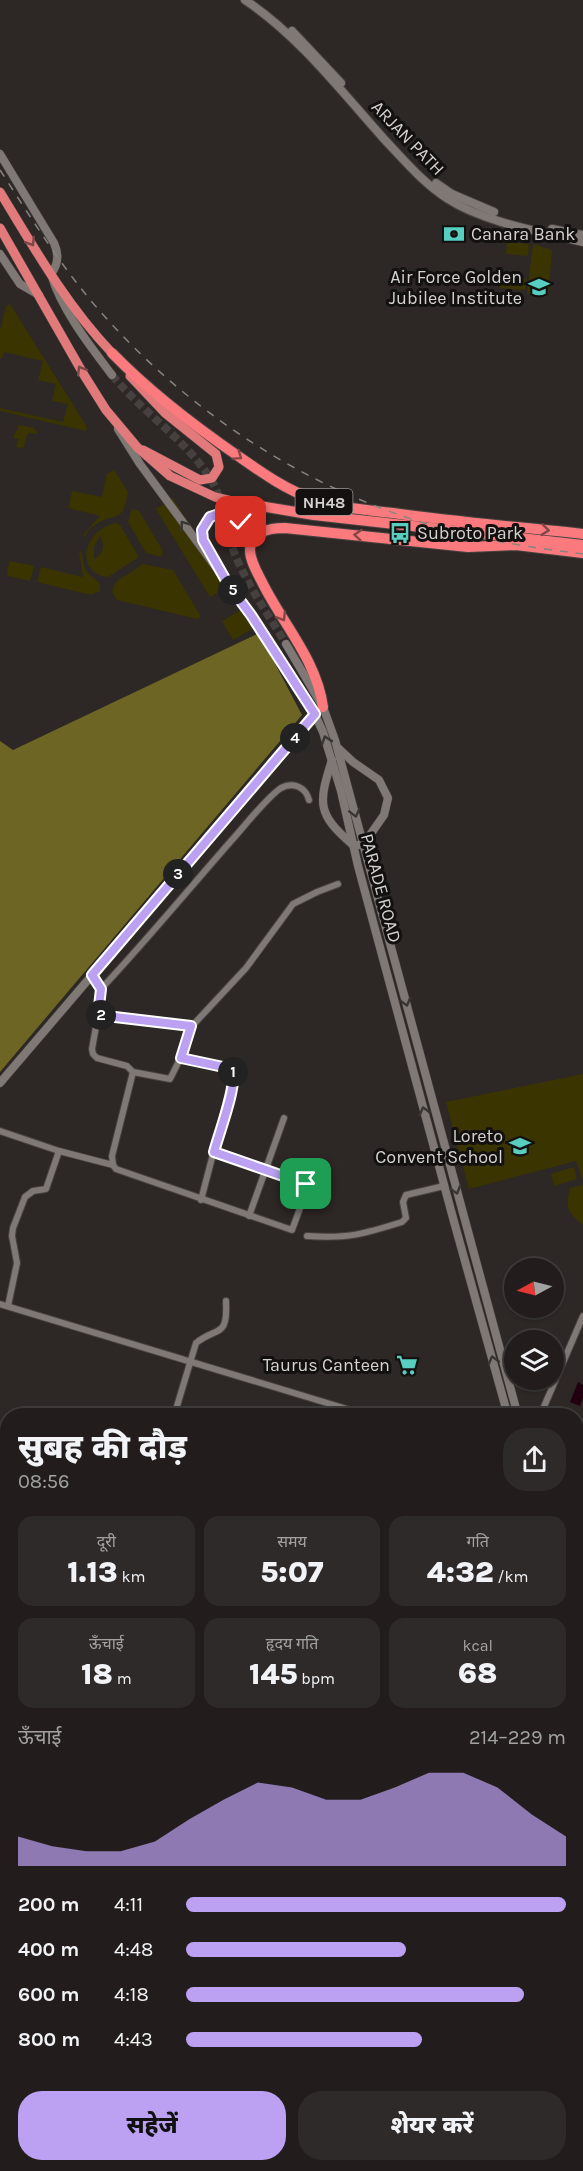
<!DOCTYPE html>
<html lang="hi">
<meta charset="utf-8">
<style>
:root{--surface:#221d1c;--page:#2e2a29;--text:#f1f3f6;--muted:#a2a2a3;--line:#3f3b3b;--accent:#bca0f2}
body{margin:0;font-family:Karla,"Noto Sans Devanagari",sans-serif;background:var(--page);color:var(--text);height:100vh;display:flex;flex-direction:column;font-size:22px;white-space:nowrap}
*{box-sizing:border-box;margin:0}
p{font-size:20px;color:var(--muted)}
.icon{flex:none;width:33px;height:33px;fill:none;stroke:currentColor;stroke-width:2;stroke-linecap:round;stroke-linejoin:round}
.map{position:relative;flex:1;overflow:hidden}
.sheet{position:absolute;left:0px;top:1408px;width:584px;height:764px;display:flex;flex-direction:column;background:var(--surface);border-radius:24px 24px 0 0;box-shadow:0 2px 4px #0004,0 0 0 2px var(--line)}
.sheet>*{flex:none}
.needle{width:39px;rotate:263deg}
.buttons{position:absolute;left:504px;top:1258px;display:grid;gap:12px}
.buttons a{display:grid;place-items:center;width:60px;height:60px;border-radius:50%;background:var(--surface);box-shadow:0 2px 4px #0004,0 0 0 2px var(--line);font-size:30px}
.pin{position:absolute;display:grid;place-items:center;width:51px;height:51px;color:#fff;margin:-26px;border-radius:12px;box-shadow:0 3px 9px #0006}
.km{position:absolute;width:30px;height:30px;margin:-15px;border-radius:50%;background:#222;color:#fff;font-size:16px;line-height:30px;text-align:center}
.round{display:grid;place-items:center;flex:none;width:63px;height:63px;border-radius:24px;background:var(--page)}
.summary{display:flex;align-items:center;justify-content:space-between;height:102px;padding:0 18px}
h1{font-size:33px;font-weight:800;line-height:45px}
.metrics{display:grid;grid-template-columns:repeat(3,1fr);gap:9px;height:102px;padding:6px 18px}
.metrics div{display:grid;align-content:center;border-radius:15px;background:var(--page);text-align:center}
.metrics b{font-size:30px;font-weight:800}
.metrics small{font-size:16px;font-weight:400}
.metrics p{font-size:16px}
.chart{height:168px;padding:12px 18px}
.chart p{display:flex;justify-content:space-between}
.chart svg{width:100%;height:108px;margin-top:6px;fill:var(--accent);opacity:.7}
.cta{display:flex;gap:12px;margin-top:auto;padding:12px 18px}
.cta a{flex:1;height:69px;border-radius:24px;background:var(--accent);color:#111;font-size:24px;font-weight:800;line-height:69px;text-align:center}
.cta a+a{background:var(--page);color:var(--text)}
ul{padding:0 18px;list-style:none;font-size:20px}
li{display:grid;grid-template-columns:96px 72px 1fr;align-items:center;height:45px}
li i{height:15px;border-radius:8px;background:var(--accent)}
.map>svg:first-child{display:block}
.green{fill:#3a3400;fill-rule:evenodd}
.forest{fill:#6c6523}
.water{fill:#201}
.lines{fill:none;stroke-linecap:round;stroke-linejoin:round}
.tertiary-tunnel{stroke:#46413f;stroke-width:8;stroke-dasharray:8 4;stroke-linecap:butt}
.minor-casing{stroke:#474240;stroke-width:8}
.tertiary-casing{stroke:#474240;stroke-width:9}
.secondary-casing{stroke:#474240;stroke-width:10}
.trunk-casing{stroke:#474240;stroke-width:10}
.motorway-casing{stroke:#474240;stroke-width:12}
.minor{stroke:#7f7874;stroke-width:6}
.tertiary{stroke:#7f7874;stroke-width:8}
.secondary{stroke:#7f7874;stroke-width:8}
.trunk{stroke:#e27a7b;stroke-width:9}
.motorway{stroke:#fb7a7d;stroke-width:10}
.rail{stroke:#878381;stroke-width:1.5;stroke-dasharray:8 8;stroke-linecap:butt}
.oneway{stroke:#7a4646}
.oneway2{stroke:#874646}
.oneway3{stroke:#393533}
.route-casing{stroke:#fff;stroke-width:12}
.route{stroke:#bca0f2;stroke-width:8}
.labels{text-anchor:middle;stroke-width:6;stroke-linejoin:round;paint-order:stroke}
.shield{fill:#131110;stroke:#9b9896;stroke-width:1.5}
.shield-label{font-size:16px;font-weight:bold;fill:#d5d2d0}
.street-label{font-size:18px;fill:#d5d2d0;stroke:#131110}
.poi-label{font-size:18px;fill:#d5d2d0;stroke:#131110;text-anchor:end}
</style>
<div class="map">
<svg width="583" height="2171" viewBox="0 0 583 2171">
<rect width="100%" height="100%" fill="#2d2725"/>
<g class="green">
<path d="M 507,242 L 529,244 L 528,256 L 506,254 Z"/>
<path d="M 533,244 L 552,250 L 548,296 L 527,294 Z"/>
<path d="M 501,276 L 526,278 L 525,290 L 500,288 Z"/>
<path d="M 10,304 L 87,427 L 86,431 L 0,411 L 0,408 L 63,422 L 68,404 L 52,401 L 56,384 L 38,380 L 43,361 L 4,352 L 2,358 L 0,358 L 0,330 L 6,306 Z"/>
<path d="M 19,425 L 34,428 L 37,432 L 37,434 L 28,433 L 23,448 L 16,447 L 19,439 L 13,438 Z"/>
<path d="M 114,470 L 128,492 C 127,498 125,507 122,512 C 117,520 96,516 85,536 L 83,535 L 100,516 L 68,508 L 72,491 L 102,497 L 107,474 Z"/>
<path d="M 173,498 L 226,583 L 224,589 L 210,597 L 156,509 Z"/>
<path d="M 133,509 L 139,511 L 163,551 L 162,557 L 146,553 L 128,522 L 131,511 Z"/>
<path d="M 116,523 L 120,525 L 139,557 L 108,577 C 74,572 83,530 116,523 ZM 100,536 C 106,545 103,554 94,559 L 94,546 Z"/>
<path d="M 79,551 L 81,551 L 85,570 L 100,584 L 100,591 L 91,595 L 37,582 L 41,567 L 83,577 Z"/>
<path d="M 10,561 L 34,566 L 30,581 L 8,576 L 7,571 Z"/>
<path d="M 143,564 L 173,570 L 200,615 L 200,618 L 197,619 L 117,600 L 112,592 L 116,582 Z"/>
<path d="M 239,611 L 244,611 L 255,627 L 233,640 L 222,621 Z"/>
<path d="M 583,1074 L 583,1180 L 576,1161 L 469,1189 L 446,1102 Z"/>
<path d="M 574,1167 L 577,1179 L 554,1186 L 551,1174 Z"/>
<path d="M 583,1185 L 583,1224 L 582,1224 C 567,1212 565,1207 570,1188 Z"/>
</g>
<path class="forest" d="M 259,633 L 302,715 L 0,1072 L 0,741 L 13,750 Z"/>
<path class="water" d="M 578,1382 L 583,1385 L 583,1398 L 580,1406 L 570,1402 Z"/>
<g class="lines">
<path class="tertiary-tunnel" d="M 112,375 C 142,412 184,438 210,478 C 225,501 223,527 234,552 C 247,585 268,614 286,644"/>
<defs>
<g id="minor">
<path d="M 91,975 L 100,986 L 102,993 L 92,1049 L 93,1054 L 97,1058 L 127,1066 L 133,1072 L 170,1079 L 178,1063 L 191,1026"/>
<path d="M 101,989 C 146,941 188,890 231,841 C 243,828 267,797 281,788 C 294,781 306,788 309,800"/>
<path d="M 98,1015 L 185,1026 L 193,1025 L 246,968 L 293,904 L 317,892 L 338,884"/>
<path d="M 181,1057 L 228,1068 L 234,1074 L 201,1200"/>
<path d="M 133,1072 L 112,1156 L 113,1165 L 116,1169 L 292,1230 L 307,1189 L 306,1184 L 214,1152"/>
<path d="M 0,1131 L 59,1151 L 113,1165"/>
<path d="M 249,1216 L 284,1118"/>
<path d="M 307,1236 C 347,1239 364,1234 402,1222 L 406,1218 L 403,1202 L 406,1195 L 444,1186"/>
<path d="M 0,1304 L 370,1416"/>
<path d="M 8,1306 L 17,1263 L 12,1236 L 13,1228 L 25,1197 L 33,1191 L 46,1189 L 59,1151"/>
<path d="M 174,1416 L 196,1343 C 217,1326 228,1339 226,1301"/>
<path d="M 540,1416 L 583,1316"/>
<path d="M 0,1466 L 8,1468"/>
<path d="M 0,1637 L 8,1639"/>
<path d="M 576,1809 L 583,1811"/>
<path d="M 0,1990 L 8,1963"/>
</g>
<g id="tertiary">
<path d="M 0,154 L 54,243 C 59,254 58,265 51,274 C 61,309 90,346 112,375"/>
<path d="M 0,254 L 20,284 L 39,295"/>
<path d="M 118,429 L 140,464 L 251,615 L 311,706 L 323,732 L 341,791 L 358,866 L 453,1218 L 508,1416"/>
<path d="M 212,554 C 208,548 202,540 202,532 C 202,515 226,507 239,519 C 245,525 247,538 250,545"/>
<path d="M 286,644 L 323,707 L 335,740 L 518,1416"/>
<path d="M 332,760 C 318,804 317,814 353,845 L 363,845 L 384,815 L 388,798 L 379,780 L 353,762 L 338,748"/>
<path d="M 0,1083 L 315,714"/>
<path d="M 576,1632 L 583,1657"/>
<path d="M 576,1669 L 583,1693"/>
<path d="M 576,1891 L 583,1868"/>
<path d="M 576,1914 L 583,1891"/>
<path d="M 0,2107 L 8,2109"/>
<path d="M 0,2114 L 8,2116"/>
<path d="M 166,2164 L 187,2171"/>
<path d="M 189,2164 L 210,2171"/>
<path d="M 491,2171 L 493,2164"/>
<path d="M 499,2171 L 501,2164"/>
</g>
<g id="secondary">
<path d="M 245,0 C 299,36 341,91 384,139 C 404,160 423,183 448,199 C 483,222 542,232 583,242"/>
<path d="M 292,31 L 341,83"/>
<path d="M 436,183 L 452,194 L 494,212"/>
<path d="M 552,229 L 583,235"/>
</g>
<g id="trunk">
<path d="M 0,192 C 34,248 67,306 112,353"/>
<path d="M 0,228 L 84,375 L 106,410 L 137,447 L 170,476 L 215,497 L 236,502"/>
<path d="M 130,376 L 165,413 L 216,454 L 219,467 L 212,478 L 200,480 L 143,450"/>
</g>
<g id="motorway">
<path d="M 112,353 C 150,392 193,425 238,456 C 261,472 286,490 313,499 C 338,508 367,510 393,513 C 456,522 520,527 583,534"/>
<path d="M 236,502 L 314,515 L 583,545"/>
<path d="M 323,707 C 317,661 283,624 263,584 C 258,574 250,561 250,550 C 250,531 271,528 285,528 L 468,547 L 516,545 L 583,553"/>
</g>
</defs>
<use href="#minor" class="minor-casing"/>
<use href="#tertiary" class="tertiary-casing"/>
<use href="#secondary" class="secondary-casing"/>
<use href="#trunk" class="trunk-casing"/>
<use href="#motorway" class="motorway-casing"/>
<use href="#minor" class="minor"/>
<use href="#tertiary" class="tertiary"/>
<use href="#secondary" class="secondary"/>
<use href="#trunk" class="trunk"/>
<use href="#motorway" class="motorway"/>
<path class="rail" d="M 0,170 C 33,221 65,273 106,318 C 195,417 311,491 440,528 C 487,541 535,548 583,554"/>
</g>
<defs><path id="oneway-chevron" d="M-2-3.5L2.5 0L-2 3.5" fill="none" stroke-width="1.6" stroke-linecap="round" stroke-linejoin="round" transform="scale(1.5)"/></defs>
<g class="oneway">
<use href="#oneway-chevron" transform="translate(31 242) rotate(58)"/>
<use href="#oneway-chevron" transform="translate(81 370) rotate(-121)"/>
</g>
<g class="oneway2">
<use href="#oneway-chevron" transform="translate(238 456) rotate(35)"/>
<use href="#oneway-chevron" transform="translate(545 530) rotate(6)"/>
<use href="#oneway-chevron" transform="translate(358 535) rotate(-175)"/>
<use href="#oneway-chevron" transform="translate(282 617) rotate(58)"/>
</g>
<g class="oneway3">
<use href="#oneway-chevron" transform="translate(184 525) rotate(-126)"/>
<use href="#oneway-chevron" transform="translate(326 740) rotate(-109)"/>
<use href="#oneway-chevron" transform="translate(355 813) rotate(76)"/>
<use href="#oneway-chevron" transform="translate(406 1002) rotate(74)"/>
<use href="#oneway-chevron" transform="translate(424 1111) rotate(-105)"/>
<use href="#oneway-chevron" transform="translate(456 1190) rotate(74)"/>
<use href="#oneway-chevron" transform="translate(493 1360) rotate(-105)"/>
</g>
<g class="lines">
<defs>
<path id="route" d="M 241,522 C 233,513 221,512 210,517 L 202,530 L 203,540 L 228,584 L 251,615 L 315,714 L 92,975 L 101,989 L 98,1015 L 191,1026 L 181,1058 L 228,1068 L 233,1072 C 236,1089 219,1133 214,1152 L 306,1184"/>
</defs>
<use href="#route" class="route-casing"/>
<use href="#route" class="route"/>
</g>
<defs>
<symbol id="bank-bare" viewBox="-9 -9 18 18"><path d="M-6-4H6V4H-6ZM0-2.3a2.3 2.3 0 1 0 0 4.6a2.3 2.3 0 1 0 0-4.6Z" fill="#58cec0" stroke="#131110" stroke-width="2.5" paint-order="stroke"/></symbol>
<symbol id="school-bare" viewBox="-9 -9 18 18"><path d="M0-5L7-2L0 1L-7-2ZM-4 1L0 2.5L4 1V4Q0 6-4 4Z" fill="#58cec0" stroke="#131110" stroke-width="2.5" paint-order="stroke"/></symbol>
<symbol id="bus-bare" viewBox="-9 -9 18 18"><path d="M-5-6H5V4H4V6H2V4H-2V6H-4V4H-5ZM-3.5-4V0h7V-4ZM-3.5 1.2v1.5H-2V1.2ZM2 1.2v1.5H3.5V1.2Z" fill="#58cec0" stroke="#131110" stroke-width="2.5" paint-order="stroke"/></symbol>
<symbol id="supermarket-bare" viewBox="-9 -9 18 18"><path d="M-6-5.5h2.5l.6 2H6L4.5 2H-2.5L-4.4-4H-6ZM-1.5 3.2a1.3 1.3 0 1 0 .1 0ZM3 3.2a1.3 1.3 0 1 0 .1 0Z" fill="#58cec0" stroke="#131110" stroke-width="2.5" paint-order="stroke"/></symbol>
</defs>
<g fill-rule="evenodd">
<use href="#bank-bare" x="439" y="219" width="30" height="30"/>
<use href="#school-bare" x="524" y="272" width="30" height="30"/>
<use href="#bus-bare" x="385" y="518" width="30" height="30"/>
<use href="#school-bare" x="505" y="1131" width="30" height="30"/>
<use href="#supermarket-bare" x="392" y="1350" width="30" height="30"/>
</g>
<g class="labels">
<rect class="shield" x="295.5" y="489" width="57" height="26" rx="4.5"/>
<g class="shield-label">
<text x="324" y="508">NH48</text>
</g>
<g class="street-label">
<text transform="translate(408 138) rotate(46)" y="6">ARJAN PATH</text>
<text transform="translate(381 888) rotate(75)" y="6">PARADE ROAD</text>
</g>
<g class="poi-label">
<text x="471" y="240" text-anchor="start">Canara Bank</text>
<text x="522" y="283">Air Force Golden<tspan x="522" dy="21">Jubilee Institute</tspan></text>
<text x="417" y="539" text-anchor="start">Subroto Park</text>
<text x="503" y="1142">Loreto<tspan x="503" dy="21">Convent School</tspan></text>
<text x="390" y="1371">Taurus Canteen</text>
</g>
</g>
</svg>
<div class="buttons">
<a><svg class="needle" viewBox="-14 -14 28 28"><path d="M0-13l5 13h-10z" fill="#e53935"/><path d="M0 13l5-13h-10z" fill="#a2a2a3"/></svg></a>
<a><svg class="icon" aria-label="layers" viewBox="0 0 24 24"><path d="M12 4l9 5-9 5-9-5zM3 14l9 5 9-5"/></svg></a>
</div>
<div class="pin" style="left:306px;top:1184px;background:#1e9e55"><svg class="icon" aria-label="arrive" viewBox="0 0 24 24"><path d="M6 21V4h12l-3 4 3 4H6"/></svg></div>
<div class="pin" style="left:241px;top:522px;background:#d93025"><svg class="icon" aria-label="check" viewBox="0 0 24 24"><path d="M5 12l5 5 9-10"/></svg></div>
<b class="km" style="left:233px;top:1072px">1</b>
<b class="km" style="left:101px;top:1015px">2</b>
<b class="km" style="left:178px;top:874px">3</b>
<b class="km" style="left:295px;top:738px">4</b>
<b class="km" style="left:233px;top:590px">5</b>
<section class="sheet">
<div class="summary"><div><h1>सुबह की दौड़</h1><p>08:56</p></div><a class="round"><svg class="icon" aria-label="share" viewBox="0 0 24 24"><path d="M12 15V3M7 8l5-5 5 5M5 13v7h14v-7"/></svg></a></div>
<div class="metrics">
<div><p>दूरी</p><b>1.13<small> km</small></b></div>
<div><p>समय</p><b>5:07</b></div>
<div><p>गति</p><b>4:32<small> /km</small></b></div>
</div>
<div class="metrics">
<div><p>ऊँचाई</p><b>18<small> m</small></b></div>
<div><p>हृदय गति</p><b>145<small> bpm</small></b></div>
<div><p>kcal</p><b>68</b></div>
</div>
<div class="chart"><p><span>ऊँचाई</span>214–229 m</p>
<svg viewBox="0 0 160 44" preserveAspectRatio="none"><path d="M0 44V32L10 36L20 38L30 38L40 34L50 25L60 17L70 10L80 12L90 17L100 17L110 12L120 6L130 6L140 12L150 23L160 32V44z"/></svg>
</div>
<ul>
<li><b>200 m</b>4:11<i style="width:100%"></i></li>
<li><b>400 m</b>4:48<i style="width:58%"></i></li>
<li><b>600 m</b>4:18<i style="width:89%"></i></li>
<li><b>800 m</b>4:43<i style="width:62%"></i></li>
</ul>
<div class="cta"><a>सहेजें</a><a>शेयर करें</a></div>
</section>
</div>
